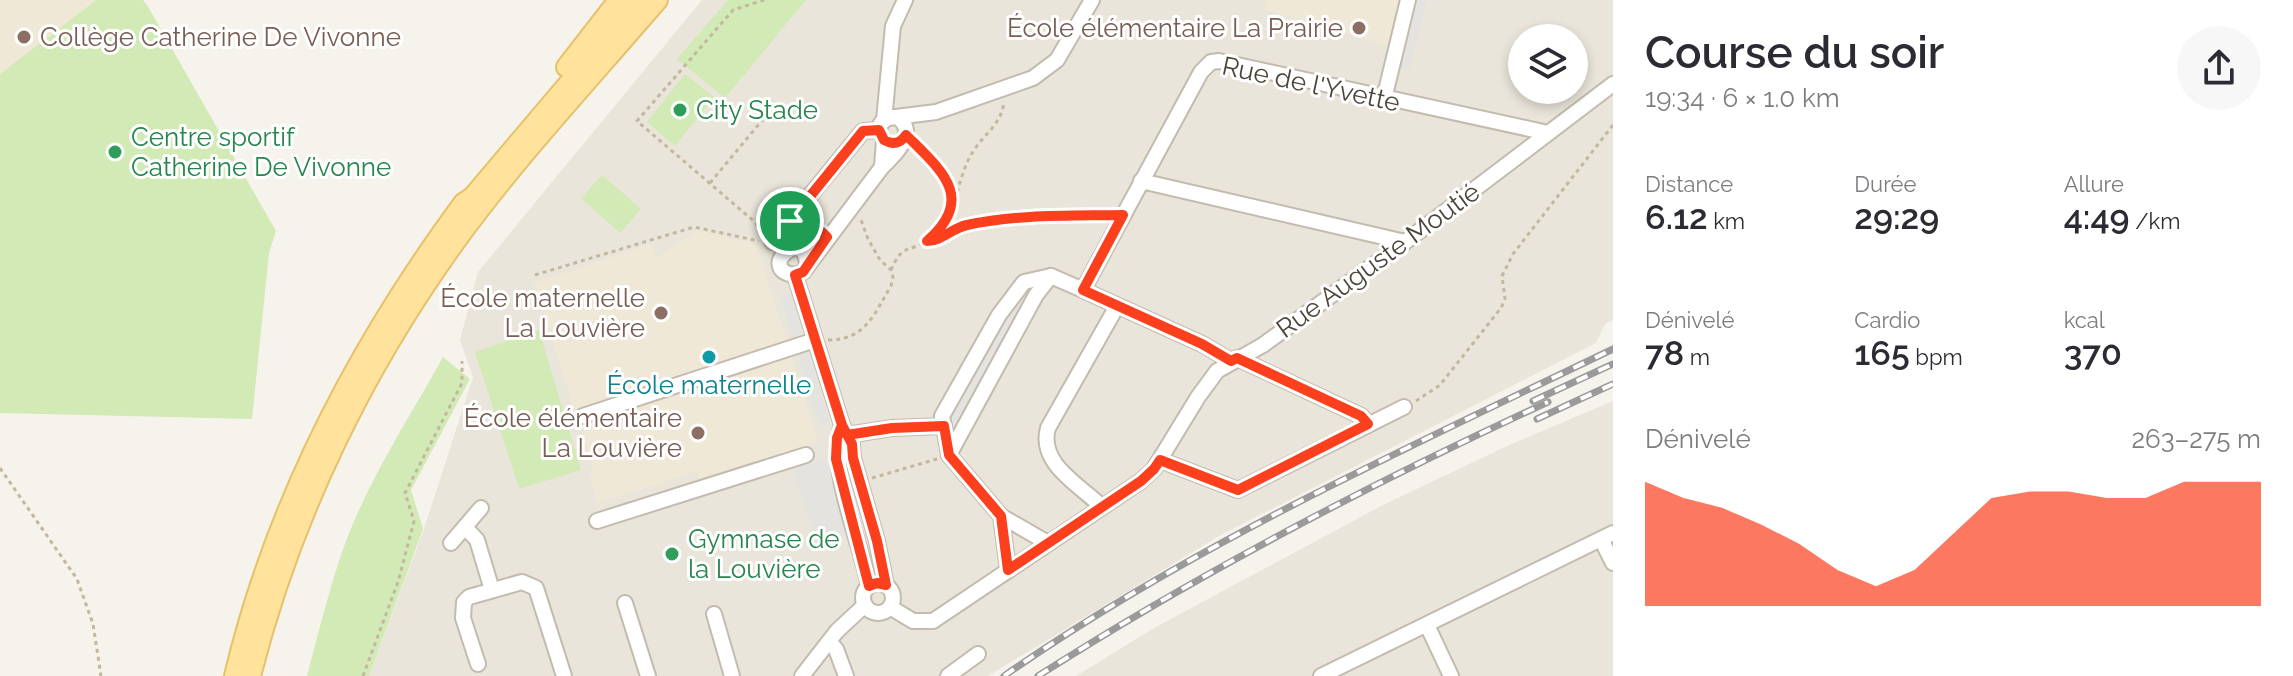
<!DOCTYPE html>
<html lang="fr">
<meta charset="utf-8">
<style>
:root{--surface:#fff;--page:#f7f7f7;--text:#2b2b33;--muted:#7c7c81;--accent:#fc3f1d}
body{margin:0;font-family:Raleway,sans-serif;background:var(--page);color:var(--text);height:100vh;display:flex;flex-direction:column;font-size:30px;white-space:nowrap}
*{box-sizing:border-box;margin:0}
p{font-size:26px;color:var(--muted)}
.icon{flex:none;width:44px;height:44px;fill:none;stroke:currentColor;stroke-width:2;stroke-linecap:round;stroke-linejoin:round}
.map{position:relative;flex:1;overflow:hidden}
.sheet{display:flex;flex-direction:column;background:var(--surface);width:680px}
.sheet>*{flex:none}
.tools{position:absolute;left:1508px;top:24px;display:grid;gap:16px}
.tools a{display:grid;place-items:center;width:80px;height:80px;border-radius:50%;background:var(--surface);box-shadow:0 4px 12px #0003;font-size:40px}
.pin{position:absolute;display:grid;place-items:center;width:68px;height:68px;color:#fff;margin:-34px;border:4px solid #fff;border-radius:50%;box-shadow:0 2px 8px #0007}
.round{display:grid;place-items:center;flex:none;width:84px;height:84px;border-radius:42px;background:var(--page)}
.summary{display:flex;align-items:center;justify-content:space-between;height:136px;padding:0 32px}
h1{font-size:44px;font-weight:600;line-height:60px}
.metrics{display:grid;grid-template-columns:repeat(3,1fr);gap:12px;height:136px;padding:8px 32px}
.metrics div{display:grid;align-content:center}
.metrics b{font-size:34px;font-weight:600}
.metrics small{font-size:22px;font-weight:400}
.metrics p{font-size:22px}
.chart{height:224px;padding:16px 32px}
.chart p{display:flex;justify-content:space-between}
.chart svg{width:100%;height:144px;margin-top:8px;fill:var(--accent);opacity:.7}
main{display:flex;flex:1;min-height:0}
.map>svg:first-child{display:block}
.residential{fill:#eae5da;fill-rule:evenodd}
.education{fill:#efe8d6}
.green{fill:#d2eab5}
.parking{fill:#e5e3e0}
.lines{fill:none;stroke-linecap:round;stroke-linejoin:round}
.minor-casing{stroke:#c2bbae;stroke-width:18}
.major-casing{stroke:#e6c16a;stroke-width:22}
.path{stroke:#c4b79f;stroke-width:3;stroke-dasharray:4 4;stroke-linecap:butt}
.minor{stroke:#fff;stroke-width:14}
.major{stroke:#ffe39c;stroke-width:18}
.rail-casing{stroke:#9a9a9a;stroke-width:7}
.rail{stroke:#fff;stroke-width:4;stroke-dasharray:12;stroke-linecap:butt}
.route-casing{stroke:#fff;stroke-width:16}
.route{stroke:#fc3f1d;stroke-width:10}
.education-dot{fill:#8d6e63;stroke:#fff;stroke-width:3}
.leisure-dot{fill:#2e9e5b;stroke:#fff;stroke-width:3}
.culture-dot{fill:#0f9aa8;stroke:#fff;stroke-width:3}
.labels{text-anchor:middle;stroke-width:6;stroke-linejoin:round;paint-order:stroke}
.education-label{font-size:26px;fill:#785e54;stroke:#fff;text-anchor:end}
.street-label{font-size:26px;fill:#4b4439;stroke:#fff}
.leisure-label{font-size:26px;fill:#27864d;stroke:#fff;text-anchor:start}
.culture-label{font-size:26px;fill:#0d838f;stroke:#fff}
</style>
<main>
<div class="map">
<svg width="1613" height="676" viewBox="0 0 1613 676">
<rect width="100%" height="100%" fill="#f6f3ec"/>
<g class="residential">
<path d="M 702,0 L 1613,0 L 1613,320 L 1605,324 L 1596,343 L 1219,536 L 988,676 L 369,676 L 424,529 L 473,377 L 460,340 L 478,272 ZM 1522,38 L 1574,38 L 1574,90 L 1522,90 Z"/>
<path d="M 1613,401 L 1613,676 L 1076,676 L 1154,628 L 1383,505 L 1507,446 Z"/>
</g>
<g class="education">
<path d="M 0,0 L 96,0 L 0,74 Z"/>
<path d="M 1266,0 L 1399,0 L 1388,46 L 1264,9 Z"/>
<path d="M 699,230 L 757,245 L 787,344 L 574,409 L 534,283 L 651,244 L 656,258 Z"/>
<path d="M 791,355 L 818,442 L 700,478 L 697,471 L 598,503 L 590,475 L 594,472 L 579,423 Z"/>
</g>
<g class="green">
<path d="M 96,0 L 143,0 L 147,5 L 276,231 L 269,253 L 252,419 L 0,413 L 0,74 Z"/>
<path d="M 728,0 L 806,0 L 725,98 L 677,59 Z"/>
<path d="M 685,74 L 714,97 L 675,146 L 647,122 Z"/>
<path d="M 602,175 L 641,209 L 620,233 L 581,198 Z"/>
<path d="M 539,330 L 581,470 L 519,489 L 475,352 Z"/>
<path d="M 443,357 L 470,379 L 411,490 L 423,529 L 369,676 L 307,676 C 319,631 330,585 346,541 C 370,477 410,417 443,357 Z"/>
</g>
<g class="parking">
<path d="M 1408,0 L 1427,0 L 1409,71 L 1392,66 Z"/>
<path d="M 1019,282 L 1031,299 L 954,433 L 946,415 Z"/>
<path d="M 790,291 L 802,332 L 793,339 L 781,300 Z"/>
<path d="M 808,350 L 829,420 L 823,427 L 819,424 L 797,354 Z"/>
<path d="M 835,456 L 856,531 L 816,541 L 793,468 Z"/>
</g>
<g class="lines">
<defs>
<g id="minor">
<path d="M 1384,99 L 1408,0"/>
<path d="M 884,120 L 893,26 L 905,0"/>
<path d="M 879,130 L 881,123 L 888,118 L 936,112 L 1033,78 L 1057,60 L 1092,0"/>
<path d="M 882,167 L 884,140"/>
<path d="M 1141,181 L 1405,242"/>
<path d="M 772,242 L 863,131 L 879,130"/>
<path d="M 795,275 L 842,425 L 852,444 L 853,458 L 877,541 L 886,585"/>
<path d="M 795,275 L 803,272 L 882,167 C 895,155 919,131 897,117"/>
<path d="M 795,275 C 755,270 805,224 807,265"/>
<path d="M 1237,358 L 1361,416 L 1368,424"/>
<path d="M 1231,361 L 1202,344 L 1083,290 L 1201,72 L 1211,62 L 1219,61 L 1548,133"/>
<path d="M 583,416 L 815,340"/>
<path d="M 842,425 C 827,468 860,539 869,586"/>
<path d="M 847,435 L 892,428 L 944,426"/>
<path d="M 949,455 L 1036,295 L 1051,276 L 1083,290"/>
<path d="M 1160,460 L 1238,490 L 1404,407"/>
<path d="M 1102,507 C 1080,485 1038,464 1048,428 L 1117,306"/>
<path d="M 1001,516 L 1048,543"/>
<path d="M 597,521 L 806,455"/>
<path d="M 465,527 L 477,540 L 492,590"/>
<path d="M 1601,539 L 1613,563"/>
<path d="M 451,543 L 481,508"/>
<path d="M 1008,570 L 1001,516 L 949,455 L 942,416 L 999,315 L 1024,282 L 1051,276"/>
<circle cx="878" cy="598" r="15"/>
<path d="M 625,603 L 648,676"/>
<path d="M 890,607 L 913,621 L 933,621 L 1141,481 L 1154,469 L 1198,397 L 1217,371 L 1263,345 L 1405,242 L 1613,84"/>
<path d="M 714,614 L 732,676"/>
<path d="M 1427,625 L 1451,676"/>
<path d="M 829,642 L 836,649 L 846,676"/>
<path d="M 478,664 L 463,618 L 464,602 L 469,597 L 522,582 L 536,588 L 564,676"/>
<path d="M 802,676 L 837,631 L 865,605"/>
<path d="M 948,676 L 978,654"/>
<path d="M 1321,676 L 1613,533"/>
</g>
<g id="major">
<path d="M 566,67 L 618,0"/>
<path d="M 234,676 C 275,504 359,344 463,203 L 472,197 L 639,0"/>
<path d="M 251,676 C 291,517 365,365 462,233 C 522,152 592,77 658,0"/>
</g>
</defs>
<use href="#minor" class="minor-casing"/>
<use href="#major" class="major-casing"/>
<g class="path">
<path d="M 710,183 L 769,112 L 771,100"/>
<path d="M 955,200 C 960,183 964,165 974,150 C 985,133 1002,124 1004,101"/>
<path d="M 799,228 L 805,233 L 814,233"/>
<path d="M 760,234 L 756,223 L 637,121 L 733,10 L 764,0"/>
<path d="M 927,241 C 942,241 953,228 967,225 C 1014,216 1060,216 1107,215"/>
<path d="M 891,270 C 902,244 907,253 927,241 C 936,236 942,226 947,218 C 963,188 936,165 916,145"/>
<path d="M 535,275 L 694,227 L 759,241"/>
<path d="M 828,340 C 866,340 874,314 891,286 L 893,277 L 891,270 L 880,260 L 868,239 L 860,217"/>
<path d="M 1416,401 L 1440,385 L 1501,308 L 1505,299 L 1502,276 L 1513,254 L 1613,125"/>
<path d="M 0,468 L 77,579 L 93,624 L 101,676"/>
<path d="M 872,478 L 937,459"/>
<path d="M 363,676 L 398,582 L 414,521 L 405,493 L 462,383 L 462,361"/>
</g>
<use href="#minor" class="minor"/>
<use href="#major" class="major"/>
<defs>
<g id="rail">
<path d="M 1533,401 L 1613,364"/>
<path d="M 1537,419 L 1613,384"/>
<path d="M 1004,676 C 1193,544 1406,449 1613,349"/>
<path d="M 1038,676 C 1201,572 1372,483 1548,402"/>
</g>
</defs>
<use href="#rail" class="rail-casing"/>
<use href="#rail" class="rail"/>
</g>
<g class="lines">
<defs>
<path id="route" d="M 790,221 L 805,233 L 822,232 L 827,237 L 803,272 L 795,275 L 842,425 L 852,444 L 853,458 L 877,541 L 886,585 L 877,583 L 869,586 L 836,459 L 837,438 L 842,425 L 847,435 L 892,428 L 944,426 L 949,455 L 1001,516 L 1008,570 L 1141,481 L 1154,469 L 1160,460 L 1238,490 L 1368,424 L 1361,416 L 1237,358 L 1231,361 L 1202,344 L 1083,290 L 1123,215 C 1071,216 1018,214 967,225 C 952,228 942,241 927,241 C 977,198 941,170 906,135 C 900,144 893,145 884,140 L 879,130 L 863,131 L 790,221"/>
</defs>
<use href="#route" class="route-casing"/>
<use href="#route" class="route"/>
</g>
<g class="education-dot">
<circle cx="1359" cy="28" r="8"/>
<circle cx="24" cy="37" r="8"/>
<circle cx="661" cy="313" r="8"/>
<circle cx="698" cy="433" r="8"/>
</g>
<g class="leisure-dot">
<circle cx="680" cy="110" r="8"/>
<circle cx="115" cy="152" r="8"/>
<circle cx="672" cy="554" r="8"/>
</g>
<circle class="culture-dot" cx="709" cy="357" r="8"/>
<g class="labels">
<g class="education-label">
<text x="1343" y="37">École élémentaire La Prairie</text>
<text x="40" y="46" text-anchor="start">Collège Catherine De Vivonne</text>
<text x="645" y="307">École maternelle<tspan x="645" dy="30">La Louvière</tspan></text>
<text x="682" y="427">École élémentaire<tspan x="682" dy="30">La Louvière</tspan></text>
</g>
<g class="street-label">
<text transform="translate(1311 84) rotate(12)" y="9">Rue de l'Yvette</text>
<text transform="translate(1378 260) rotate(-36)" y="9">Rue Auguste Moutié</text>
</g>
<g class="leisure-label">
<text x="696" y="119">City Stade</text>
<text x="131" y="146">Centre sportif<tspan x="131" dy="30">Catherine De Vivonne</tspan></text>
<text x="688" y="548">Gymnase de<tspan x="688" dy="30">la Louvière</tspan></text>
</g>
<g class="culture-label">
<text x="709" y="394">École maternelle</text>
</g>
</g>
</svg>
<div class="tools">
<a><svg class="icon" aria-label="layers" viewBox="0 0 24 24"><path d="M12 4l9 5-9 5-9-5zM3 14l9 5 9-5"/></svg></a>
</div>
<div class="pin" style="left:790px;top:221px;background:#1e9e55"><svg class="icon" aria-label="arrive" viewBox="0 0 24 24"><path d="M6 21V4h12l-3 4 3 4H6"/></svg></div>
</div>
<section class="sheet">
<div class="summary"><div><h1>Course du soir</h1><p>19:34 · 6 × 1.0 km</p></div><a class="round"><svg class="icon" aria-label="share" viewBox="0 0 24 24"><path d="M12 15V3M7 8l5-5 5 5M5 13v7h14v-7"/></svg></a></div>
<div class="metrics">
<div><p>Distance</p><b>6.12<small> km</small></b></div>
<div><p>Durée</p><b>29:29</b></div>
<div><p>Allure</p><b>4:49<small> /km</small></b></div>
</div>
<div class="metrics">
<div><p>Dénivelé</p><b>78<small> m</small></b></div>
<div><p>Cardio</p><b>165<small> bpm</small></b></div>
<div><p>kcal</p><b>370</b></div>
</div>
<div class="chart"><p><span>Dénivelé</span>263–275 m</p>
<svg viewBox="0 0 160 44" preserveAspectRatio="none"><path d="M0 44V6L10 11L20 14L30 19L40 25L50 33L60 38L70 33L80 22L90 11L100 9L110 9L120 11L130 11L140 6L150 6L160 6V44z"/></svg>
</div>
</section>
</main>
